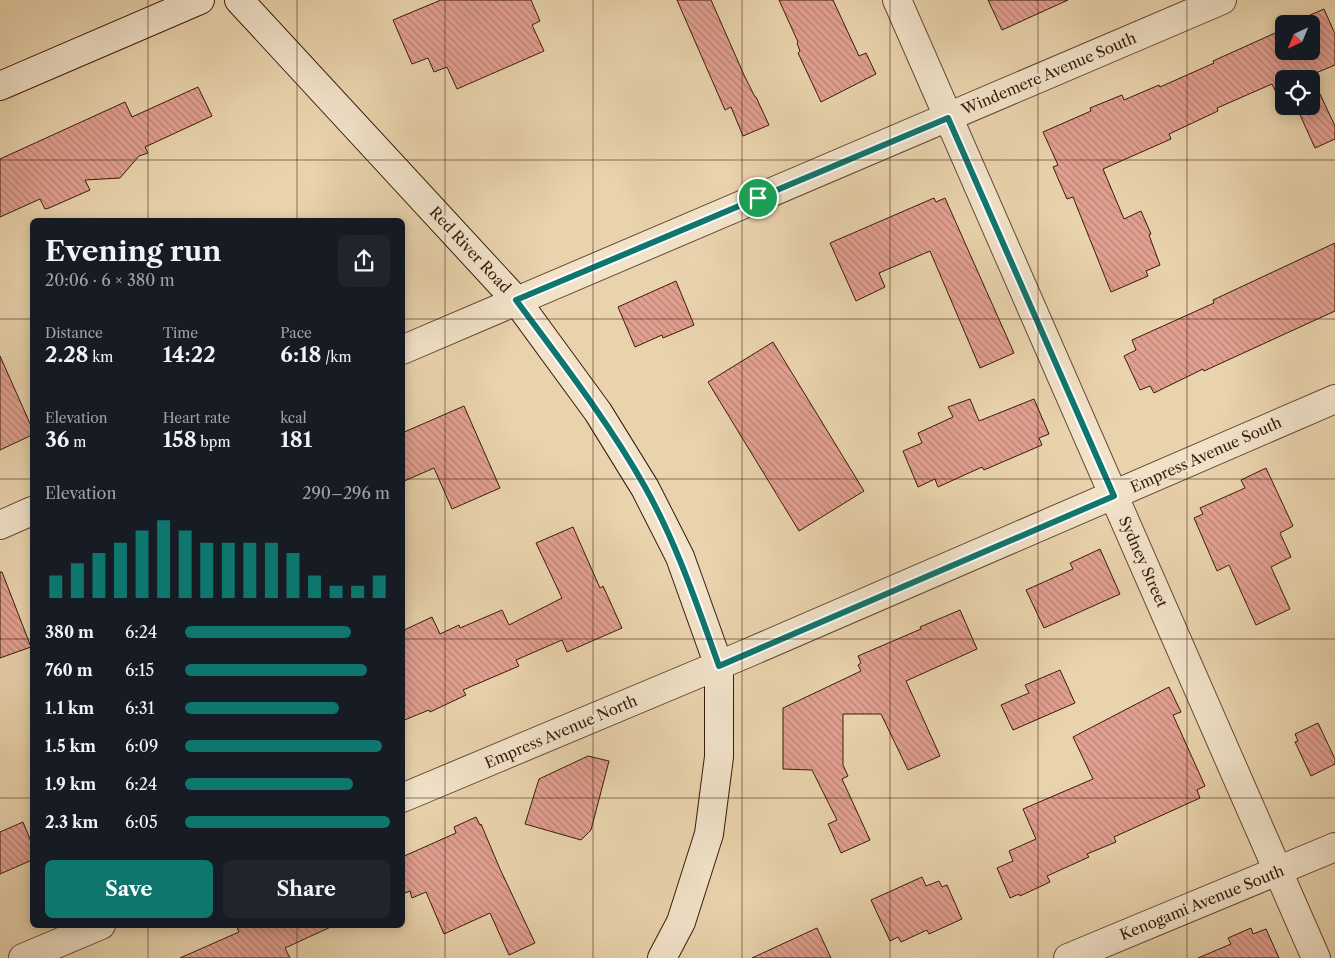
<!DOCTYPE html>
<meta charset="utf-8">
<style>
:root{--surface:#171b24;--page:#20242c;--text:#f1f3f6;--muted:#9ea1a6;--accent:#0f766e}
body{margin:0;font-family:"Libre Caslon Text",serif;background:var(--page);color:var(--text);height:100vh;display:flex;flex-direction:column;font-size:19px;white-space:nowrap}
*{box-sizing:border-box;margin:0}
p{font-size:16px;color:var(--muted)}
.icon{flex:none;width:28px;height:28px;fill:none;stroke:currentColor;stroke-width:2;stroke-linecap:round;stroke-linejoin:round}
.map{position:relative;flex:1;overflow:hidden}
.side{position:absolute;left:30px;top:218px;width:375px;height:710px;display:flex;flex-direction:column;background:var(--surface);border-radius:8px;box-shadow:0 2px 12px #0003}
.side>*{flex:none}
.needle{width:32px;rotate:224deg}
.tools{position:absolute;left:1275px;top:15px;display:grid;gap:10px}
.tools a{display:grid;place-items:center;width:45px;height:45px;border-radius:8px;background:var(--surface);box-shadow:0 2px 12px #0003;font-size:25px}
.pin{position:absolute;display:grid;place-items:center;width:42px;height:42px;color:#fff;margin:-21px;border:2px solid #fff;border-radius:50%;box-shadow:0 1px 5px #0007}
.round{display:grid;place-items:center;flex:none;width:52px;height:52px;border-radius:8px;background:var(--page)}
.summary{display:flex;align-items:center;justify-content:space-between;height:85px;padding:0 15px}
h1{font-size:28px;font-weight:700;line-height:38px}
.metrics{display:grid;grid-template-columns:repeat(3,1fr);gap:8px;height:85px;padding:5px 15px}
.metrics div{display:grid;align-content:center}
.metrics b{font-size:21px;font-weight:700}
.metrics small{font-size:14px;font-weight:400}
.metrics p{font-size:14px}
.chart{height:140px;padding:10px 15px}
.chart p{display:flex;justify-content:space-between}
.chart svg{width:100%;height:90px;margin-top:5px;stroke:var(--accent);stroke-width:6}
.button{display:flex;gap:10px;margin-top:auto;padding:10px 15px}
.button a{flex:1;height:58px;border-radius:8px;background:var(--accent);color:#fff;font-size:20px;font-weight:700;line-height:58px;text-align:center}
.button a+a{background:var(--page);color:var(--text)}
ul{padding:0 15px;list-style:none;font-size:16px}
li{display:grid;grid-template-columns:80px 60px 1fr;align-items:center;height:38px}
li i{height:12px;border-radius:6px;background:var(--accent)}
.map>svg:first-child{display:block}
.building{fill:url(#building-back-hatch);stroke:#3a1a0b}
.lines{fill:none;stroke-linecap:round;stroke-linejoin:round}
.street-casing{stroke:#664833;stroke-width:30}
.secondary-casing{stroke:#3a1a0b;stroke-width:30}
.street{stroke:#f1e2c9;stroke-width:28}
.secondary{stroke:#f1e2c9;stroke-width:28}
.route-casing{stroke:#fff;stroke-width:10}
.route{stroke:#0f766e;stroke-width:6}
.grid{fill:none;stroke:#3a1a0b;stroke-width:1;stroke-opacity:0.55}
.labels{text-anchor:middle;stroke-width:4;stroke-linejoin:round;paint-order:stroke}
.street-label{font-size:15px;fill:#3a1a0b;stroke:#f1e2c9}
</style>
<div class="map">
<svg width="1335" height="958" viewBox="0 0 1335 958">
<defs>
<pattern id="building-back-hatch" width="6" height="6" patternUnits="userSpaceOnUse" patternTransform="scale(1.25)"><rect width="6" height="6" fill="#e2a091"/><path d="M-1 5l2 2M0 0l6 6M5-1l2 2" fill="none" stroke="#b88275"/></pattern>
</defs>
<rect width="100%" height="100%" fill="#e9d3ac"/>
<filter id="stains"><feTurbulence type="fractalNoise" baseFrequency=".004" numOctaves="4"/><feColorMatrix values="0 0 0 0 .2 0 0 0 0 .09 0 0 0 0 .02 0 0 0 .5 -.17"/></filter>
<radialGradient id="worn" r=".72"><stop offset=".6" stop-color="#630" stop-opacity="0"/><stop offset="1" stop-color="#630" stop-opacity=".3"/></radialGradient>
<g class="building">
<path d="M 441,0 L 531,0 L 540,21 L 532,25 L 544,51 L 457,89 L 447,67 L 434,72 L 428,58 L 412,64 L 393,20 Z"/>
<path d="M 677,0 L 711,0 L 744,75 L 755,97 L 756,97 L 769,125 L 743,136 L 731,107 L 725,110 Z"/>
<path d="M 779,0 L 833,0 L 859,56 L 866,53 L 876,74 L 821,102 L 798,53 L 800,51 L 797,43 L 798,42 Z"/>
<path d="M 988,0 L 1068,0 L 1002,30 Z"/>
<path d="M 1324,9 L 1335,34 L 1335,65 L 1311,75 L 1335,126 L 1335,139 L 1315,148 L 1296,106 L 1311,106 L 1311,79 L 1284,79 L 1284,91 L 1277,94 L 1272,84 L 1217,108 L 1218,111 L 1169,134 L 1171,139 L 1103,169 L 1124,219 L 1141,211 L 1151,234 L 1149,235 L 1160,265 L 1146,271 L 1148,276 L 1111,292 L 1073,197 L 1067,199 L 1053,167 L 1058,165 L 1043,132 L 1091,111 L 1090,108 L 1122,95 L 1124,100 L 1159,85 L 1160,87 L 1214,63 L 1213,61 L 1284,29 L 1284,51 L 1311,51 L 1311,24 L 1296,24 L 1302,21 L 1301,19 Z"/>
<path d="M 198,87 L 212,116 L 145,147 L 148,153 L 139,156 L 120,178 L 85,180 L 90,190 L 49,208 L 45,209 L 40,199 L 0,217 L 0,159 L 125,102 L 132,117 Z"/>
<path d="M 934,198 L 936,202 L 945,198 L 1014,353 L 980,368 L 930,251 L 879,273 L 885,287 L 856,301 L 830,243 Z"/>
<path d="M 1335,243 L 1335,311 L 1204,371 L 1203,369 L 1154,393 L 1150,386 L 1140,390 L 1124,356 L 1136,350 L 1132,340 L 1214,303 L 1213,300 Z"/>
<path d="M 676,281 L 694,325 L 663,338 L 662,335 L 635,347 L 618,307 Z"/>
<path d="M 773,342 L 864,491 L 799,531 L 708,382 Z"/>
<path d="M 0,356 L 32,428 L 32,435 L 0,450 Z"/>
<path d="M 970,399 L 979,421 L 1034,399 L 1049,434 L 1039,438 L 1042,445 L 984,470 L 982,467 L 938,487 L 935,479 L 918,487 L 903,451 L 922,443 L 918,433 L 953,417 L 948,407 Z"/>
<path d="M 464,406 L 500,488 L 452,509 L 434,468 L 402,482 L 402,433 Z"/>
<path d="M 1266,468 L 1293,526 L 1280,533 L 1291,557 L 1271,567 L 1290,609 L 1256,625 L 1229,565 L 1217,571 L 1194,518 L 1203,514 L 1200,508 L 1245,488 L 1241,480 Z"/>
<path d="M 573,527 L 600,588 L 603,586 L 622,628 L 567,652 L 562,640 L 516,660 L 519,666 L 463,690 L 466,695 L 430,712 L 429,710 L 402,721 L 402,631 L 432,617 L 440,634 L 459,625 L 460,628 L 502,610 L 509,625 L 562,598 L 536,543 Z"/>
<path d="M 1100,549 L 1120,594 L 1044,628 L 1026,590 L 1073,569 L 1070,563 Z"/>
<path d="M 0,572 L 2,572 L 31,647 L 0,658 Z"/>
<path d="M 960,610 L 977,649 L 906,681 L 940,756 L 908,770 L 881,714 L 843,714 L 843,765 L 848,776 L 842,779 L 870,840 L 841,853 L 828,824 L 837,820 L 812,770 L 783,769 L 783,708 L 861,671 L 858,665 L 861,663 L 858,656 L 921,629 L 920,627 Z"/>
<path d="M 1060,670 L 1075,703 L 1013,730 L 1001,705 L 1029,693 L 1025,685 Z"/>
<path d="M 1169,687 L 1181,712 L 1173,715 L 1205,786 L 1197,790 L 1200,798 L 1114,837 L 1116,842 L 1087,854 L 1089,857 L 1047,876 L 1050,882 L 1020,896 L 1019,894 L 1010,898 L 997,868 L 1013,861 L 1009,851 L 1036,839 L 1023,809 L 1093,779 L 1073,737 Z"/>
<path d="M 1318,723 L 1335,759 L 1335,764 L 1311,776 L 1295,742 L 1298,741 L 1295,734 Z"/>
<path d="M 588,756 L 609,761 L 591,830 L 581,840 L 525,824 L 539,779 Z"/>
<path d="M 476,817 L 480,825 L 481,824 L 500,869 L 535,943 L 509,955 L 490,913 L 444,934 L 426,892 L 412,898 L 410,891 L 402,894 L 402,857 L 456,833 L 454,827 Z"/>
<path d="M 23,822 L 32,844 L 32,860 L 0,874 L 0,832 Z"/>
<path d="M 922,877 L 926,886 L 939,881 L 942,887 L 947,885 L 962,919 L 929,934 L 927,930 L 901,942 L 898,937 L 890,941 L 871,900 Z"/>
<path d="M 236,925 L 335,925 L 285,948 L 290,958 L 180,958 L 239,932 Z"/>
<path d="M 817,928 L 831,958 L 752,958 Z"/>
<path d="M 1251,928 L 1253,934 L 1266,929 L 1279,958 L 1198,958 L 1231,944 L 1228,938 Z"/>
</g>
<g class="lines">
<defs>
<g id="street">
<path d="M 897,0 L 1316,958"/>
<path d="M 402,350 L 1222,0"/>
<path d="M 0,525 L 32,511"/>
<path d="M 402,798 L 743,655 L 1335,399"/>
<path d="M 23,958 L 101,925"/>
<path d="M 1068,958 L 1335,847"/>
</g>
<g id="secondary">
<path d="M 239,0 L 516,300 L 598,412 L 645,488 L 680,557 L 719,666 L 719,757 L 709,834 L 681,922 L 662,958"/>
<path d="M 0,86 L 200,0"/>
</g>
</defs>
<use href="#street" class="street-casing"/>
<use href="#secondary" class="secondary-casing"/>
<use href="#street" class="street"/>
<use href="#secondary" class="secondary"/>
</g>
<g class="lines">
<defs>
<path id="route" d="M 948,118 L 1114,496 L 719,666 C 697,605 677,544 645,487 C 608,421 561,361 516,300 Z"/>
</defs>
<use href="#route" class="route-casing"/>
<use href="#route" class="route"/>
</g>
<path class="grid" d="M 148,0 L 148,220M 297,0 L 297,220M 445,0 L 445,958M 593,0 L 593,958M 742,0 L 742,958M 890,0 L 890,958M 1038,0 L 1038,958M 1187,0 L 1187,958M 0,160 L 1335,160M 0,319 L 32,319M 402,319 L 1335,319M 0,479 L 32,479M 402,479 L 1335,479M 0,639 L 32,639M 402,639 L 1335,639M 0,798 L 32,798M 402,798 L 1335,798M 148,925 L 148,958M 297,925 L 297,958"/>
<g class="labels">
<g class="street-label">
<text transform="translate(1049 74) rotate(-23)" y="5">Windemere Avenue South</text>
<text transform="translate(470 250) rotate(47)" y="5">Red River Road</text>
<text transform="translate(1206 455) rotate(-24)" y="5">Empress Avenue South</text>
<text transform="translate(1143 562) rotate(66)" y="5">Sydney Street</text>
<text transform="translate(561 732) rotate(-23)" y="5">Empress Avenue North</text>
<text transform="translate(1202 903) rotate(-22)" y="5">Kenogami Avenue South</text>
</g>
</g>
<rect width="100%" height="100%" filter="url(#stains)"/>
<rect width="100%" height="100%" fill="url(#worn)"/>
</svg>
<div class="tools">
<a><svg class="needle" viewBox="-14 -14 28 28"><path d="M0-13l5 13h-10z" fill="#e53935"/><path d="M0 13l5-13h-10z" fill="#9ea1a6"/></svg></a>
<a><svg class="icon" aria-label="locate" viewBox="0 0 24 24"><circle cx="12" cy="12" r="6"/><path d="M12 2v4M12 18v4M2 12h4M18 12h4"/></svg></a>
</div>
<div class="pin" style="left:758px;top:198px;background:#1e9e55"><svg class="icon" aria-label="arrive" viewBox="0 0 24 24"><path d="M6 21V4h12l-3 4 3 4H6"/></svg></div>
<section class="side">
<div class="summary"><div><h1>Evening run</h1><p>20:06 · 6 × 380 m</p></div><a class="round"><svg class="icon" aria-label="share" viewBox="0 0 24 24"><path d="M12 15V3M7 8l5-5 5 5M5 13v7h14v-7"/></svg></a></div>
<div class="metrics">
<div><p>Distance</p><b>2.28<small> km</small></b></div>
<div><p>Time</p><b>14:22</b></div>
<div><p>Pace</p><b>6:18<small> /km</small></b></div>
</div>
<div class="metrics">
<div><p>Elevation</p><b>36<small> m</small></b></div>
<div><p>Heart rate</p><b>158<small> bpm</small></b></div>
<div><p>kcal</p><b>181</b></div>
</div>
<div class="chart"><p><span>Elevation</span>290–296 m</p>
<svg viewBox="0 0 160 44" preserveAspectRatio="none"><path d="M5 44V33M15 44V27M25 44V22M35 44V17M45 44V11M55 44V6M65 44V11M75 44V17M85 44V17M95 44V17M105 44V17M115 44V22M125 44V33M135 44V38M145 44V38M155 44V33"/></svg>
</div>
<ul>
<li><b>380 m</b>6:24<i style="width:81%"></i></li>
<li><b>760 m</b>6:15<i style="width:89%"></i></li>
<li><b>1.1 km</b>6:31<i style="width:75%"></i></li>
<li><b>1.5 km</b>6:09<i style="width:96%"></i></li>
<li><b>1.9 km</b>6:24<i style="width:82%"></i></li>
<li><b>2.3 km</b>6:05<i style="width:100%"></i></li>
</ul>
<div class="button"><a>Save</a><a>Share</a></div>
</section>
</div>
